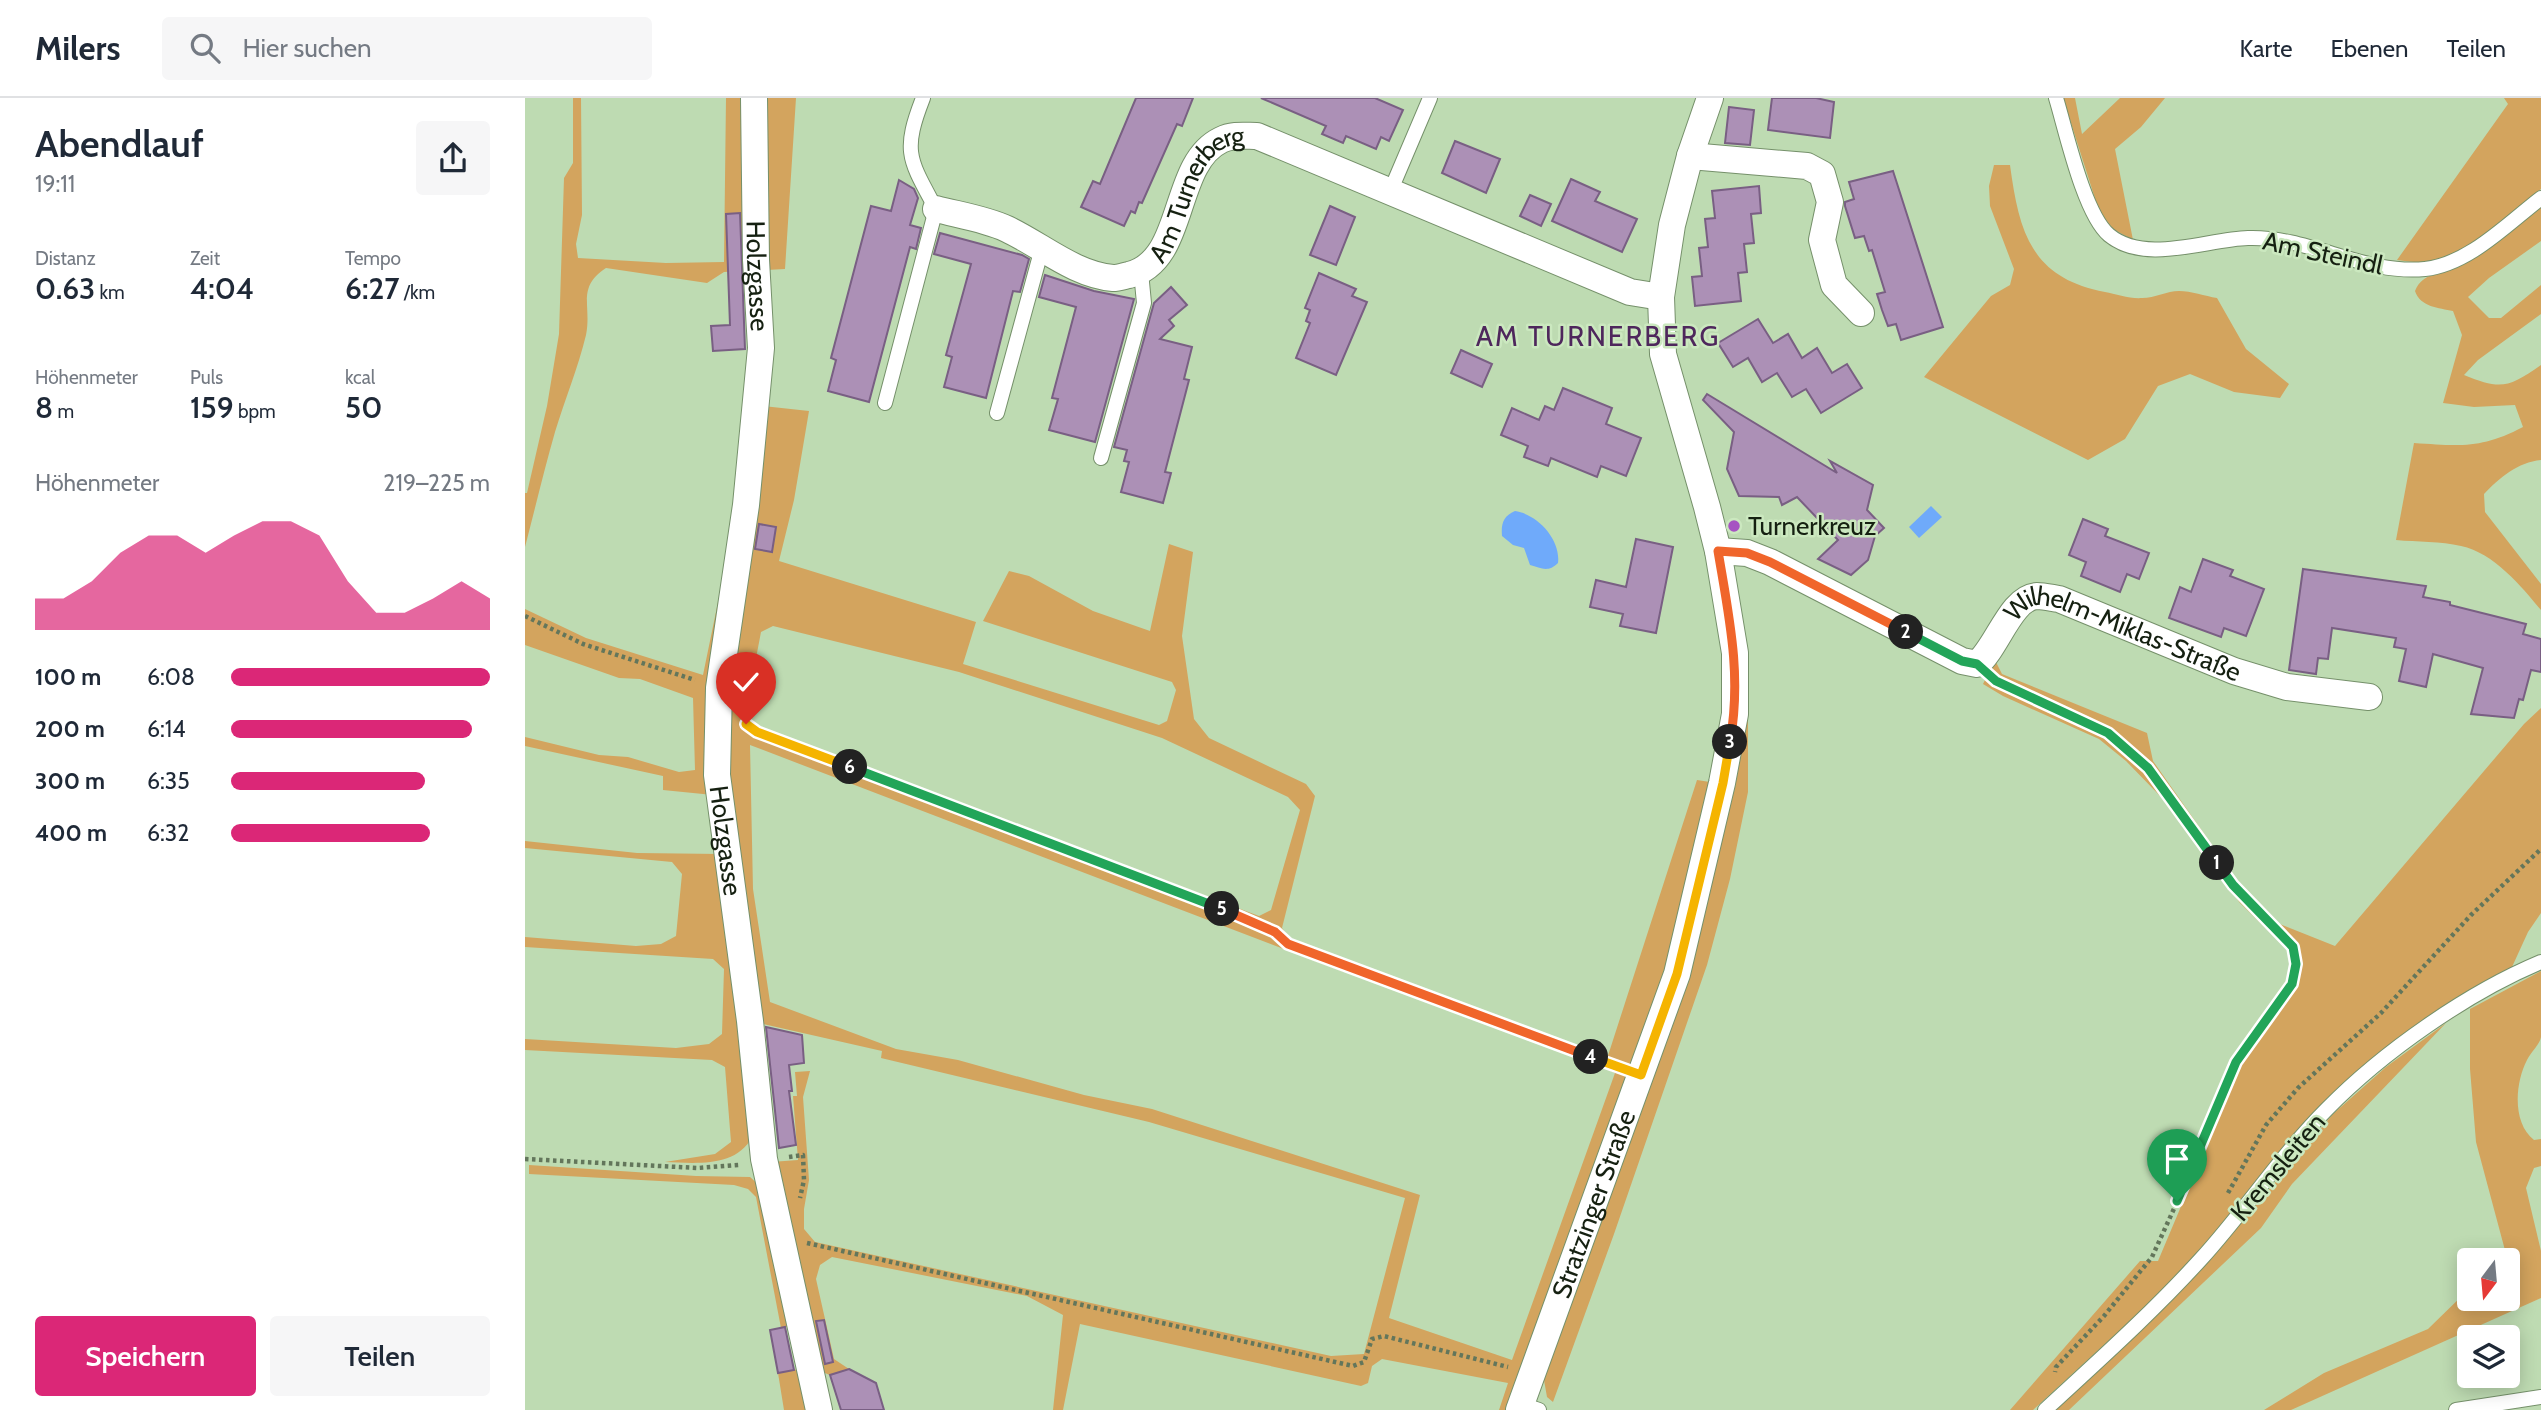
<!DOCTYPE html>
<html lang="de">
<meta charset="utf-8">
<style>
:root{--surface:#fff;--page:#f6f6f7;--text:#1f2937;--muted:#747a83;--line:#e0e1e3;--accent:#db2777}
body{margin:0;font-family:Cabin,sans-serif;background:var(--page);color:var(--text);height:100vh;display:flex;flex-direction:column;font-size:26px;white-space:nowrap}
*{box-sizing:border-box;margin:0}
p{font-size:23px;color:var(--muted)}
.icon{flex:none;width:38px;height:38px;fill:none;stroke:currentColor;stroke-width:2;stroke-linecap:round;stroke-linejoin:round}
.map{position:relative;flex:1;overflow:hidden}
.details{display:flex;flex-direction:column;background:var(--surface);width:525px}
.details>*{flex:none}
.needle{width:46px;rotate:196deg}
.tools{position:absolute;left:1932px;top:1150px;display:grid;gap:14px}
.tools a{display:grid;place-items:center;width:63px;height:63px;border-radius:7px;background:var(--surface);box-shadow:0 4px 18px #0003;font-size:35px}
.pin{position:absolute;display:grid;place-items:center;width:60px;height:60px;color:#fff;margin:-72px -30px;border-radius:50% 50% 50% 0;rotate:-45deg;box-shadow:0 0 7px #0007}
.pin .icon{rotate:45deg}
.km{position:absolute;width:35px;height:35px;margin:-18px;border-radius:50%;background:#222;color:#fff;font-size:19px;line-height:35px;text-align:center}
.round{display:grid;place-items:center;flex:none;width:74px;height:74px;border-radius:7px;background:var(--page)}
.head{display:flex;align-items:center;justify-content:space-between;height:119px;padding:0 35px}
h1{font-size:38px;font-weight:600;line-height:52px}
.stats{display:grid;grid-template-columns:repeat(3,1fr);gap:10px;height:119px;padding:7px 35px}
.stats div{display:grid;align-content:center}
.stats b{font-size:30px;font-weight:600}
.stats small{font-size:19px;font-weight:400}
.stats p{font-size:19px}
.chart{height:196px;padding:14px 35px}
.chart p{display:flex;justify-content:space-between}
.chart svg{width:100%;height:126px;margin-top:7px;fill:var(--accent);opacity:.7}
.button{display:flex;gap:14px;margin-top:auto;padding:14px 35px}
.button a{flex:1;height:80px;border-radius:7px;background:var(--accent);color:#fff;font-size:28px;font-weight:600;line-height:80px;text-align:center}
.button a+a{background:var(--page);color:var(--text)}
ul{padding:0 35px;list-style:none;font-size:23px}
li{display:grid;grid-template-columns:112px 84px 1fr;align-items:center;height:52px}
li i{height:18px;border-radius:9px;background:var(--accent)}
header{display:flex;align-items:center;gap:42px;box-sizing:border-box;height:98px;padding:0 35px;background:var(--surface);border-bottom:2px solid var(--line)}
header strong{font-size:33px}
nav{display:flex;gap:38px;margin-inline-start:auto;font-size:24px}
.search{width:490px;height:63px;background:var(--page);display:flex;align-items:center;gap:18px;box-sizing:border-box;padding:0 24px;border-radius:7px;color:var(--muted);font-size:26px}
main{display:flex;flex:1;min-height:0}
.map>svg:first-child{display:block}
.green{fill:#d3a45e;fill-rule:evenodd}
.water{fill:#6faafa}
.building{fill:#ac90b6;stroke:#795f83;stroke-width:2}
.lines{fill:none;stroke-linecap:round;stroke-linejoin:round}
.lane-casing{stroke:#75906a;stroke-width:16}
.street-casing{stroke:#75906a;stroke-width:28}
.path{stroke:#63765b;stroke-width:4.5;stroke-dasharray:3.5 3.5;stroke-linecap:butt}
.lane{stroke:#fff;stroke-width:14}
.street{stroke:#fff;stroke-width:26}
.split-1-casing{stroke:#fff;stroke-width:14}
.split-2-casing{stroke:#fff;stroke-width:14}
.split-3-casing{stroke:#fff;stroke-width:14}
.split-4-casing{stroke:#fff;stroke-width:14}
.split-5-casing{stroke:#fff;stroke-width:14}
.split-6-casing{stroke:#fff;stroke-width:14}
.split-7-casing{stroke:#fff;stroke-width:14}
.split-1{stroke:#22a559;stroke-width:9}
.split-2{stroke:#22a559;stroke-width:9}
.split-3{stroke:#f0652b;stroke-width:9}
.split-4{stroke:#f5b400;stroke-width:9}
.split-5{stroke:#f0652b;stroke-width:9}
.split-6{stroke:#22a559;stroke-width:9}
.split-7{stroke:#f5b400;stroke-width:9}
.poi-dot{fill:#a653c2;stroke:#cbe8bf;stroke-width:2.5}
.labels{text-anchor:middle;stroke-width:5;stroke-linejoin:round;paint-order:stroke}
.street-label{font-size:26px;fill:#152011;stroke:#cbe8bf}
.poi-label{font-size:26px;fill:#152011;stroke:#cbe8bf;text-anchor:start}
.neighbourhood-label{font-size:28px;letter-spacing:2px;fill:#4e275c;stroke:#cbe8bf}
</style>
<header>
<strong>Milers</strong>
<div class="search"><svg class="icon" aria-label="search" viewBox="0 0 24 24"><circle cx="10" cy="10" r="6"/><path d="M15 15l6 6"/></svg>Hier suchen</div>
<nav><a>Karte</a><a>Ebenen</a><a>Teilen</a></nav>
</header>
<main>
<section class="details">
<div class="head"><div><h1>Abendlauf</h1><p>19:11</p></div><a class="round"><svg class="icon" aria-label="share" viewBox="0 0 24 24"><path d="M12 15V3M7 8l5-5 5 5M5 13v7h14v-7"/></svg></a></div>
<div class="stats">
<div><p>Distanz</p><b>0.63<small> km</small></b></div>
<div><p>Zeit</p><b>4:04</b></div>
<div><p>Tempo</p><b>6:27<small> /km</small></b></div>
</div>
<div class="stats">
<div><p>Höhenmeter</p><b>8<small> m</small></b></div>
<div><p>Puls</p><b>159<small> bpm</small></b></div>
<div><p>kcal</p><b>50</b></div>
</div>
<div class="chart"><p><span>Höhenmeter</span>219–225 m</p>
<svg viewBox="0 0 160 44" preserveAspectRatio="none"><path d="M0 44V33L10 33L20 27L30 17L40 11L50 11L60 17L70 11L80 6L90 6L100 11L110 27L120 38L130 38L140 33L150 27L160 33V44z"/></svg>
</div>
<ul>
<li><b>100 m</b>6:08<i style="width:100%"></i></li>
<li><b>200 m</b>6:14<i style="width:93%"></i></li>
<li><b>300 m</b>6:35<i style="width:75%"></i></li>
<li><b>400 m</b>6:32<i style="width:77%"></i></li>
</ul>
<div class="button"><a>Speichern</a><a>Teilen</a></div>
</section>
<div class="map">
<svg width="2016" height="1312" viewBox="0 0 2016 1312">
<rect width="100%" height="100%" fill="#bedbb2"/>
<g class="green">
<path d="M 48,0 L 56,0 L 57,117 L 51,146 L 53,160 L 141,165 L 199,164 L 201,0 L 271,0 L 260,171 L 199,174 L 182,185 L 81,170 C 51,190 67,207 61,237 C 53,270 40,301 30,334 C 19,372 10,411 0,449 L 0,395 L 2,395 L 22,308 L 34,236 L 39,80 L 48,65 Z"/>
<path d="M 1538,0 L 1550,0 L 1557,36 L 1595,0 L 1640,0 L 1616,29 L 1590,51 L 1608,142 L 1588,131 L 1574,113 Z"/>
<path d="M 1979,0 L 2016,0 L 2016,91 C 1984,116 1942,159 1900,164 C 1891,165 1881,163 1872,162 L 1983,6 Z"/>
<path d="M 1469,67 L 1485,67 C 1494,134 1506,180 1580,194 C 1591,196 1605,201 1617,200 C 1630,200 1642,193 1654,193 C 1666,193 1680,198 1692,200 L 1721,251 L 1764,286 L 1755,300 L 1709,294 L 1665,276 L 1633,288 L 1600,341 L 1563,362 L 1399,279 L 1466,198 L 1485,187 L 1489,171 L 1465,108 L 1464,88 Z"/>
<path d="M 2016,109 L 2016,143 L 1964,180 L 1943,199 L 1964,220 L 1976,220 L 2016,187 L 2016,216 L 1953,262 L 1939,277 C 1976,292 1983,290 2016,267 L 2016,362 C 1993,364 1974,380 1959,396 L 1960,414 L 2016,486 L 2016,512 C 1996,488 1969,455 1936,448 C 1916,443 1892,444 1871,442 L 1889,345 C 1935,348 1956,351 1998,329 L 1990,307 L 1949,309 L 1918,305 L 1937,237 L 1928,213 C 1914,210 1895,209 1890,193 C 1898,174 1914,177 1931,170 C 1962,156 1989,130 2016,109 Z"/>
<path d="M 238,308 L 284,313 L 269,402 L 254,463 L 451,524 L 438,566 L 634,627 L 642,623 L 651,592 L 647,584 L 458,523 L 484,473 L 504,478 L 568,513 L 625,533 L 644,446 L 668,454 L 657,538 L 669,621 L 684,640 L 781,686 L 790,698 L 757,830 L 766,842 L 819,874 L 225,647 L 228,791 L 245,904 L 371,951 L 433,962 L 559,997 L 627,1011 L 895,1097 L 864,1220 L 987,1262 L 1090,975 L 1079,970 L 1172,682 L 1185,684 L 1140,873 L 981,1312 L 974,1312 L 983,1285 L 857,1261 L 847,1268 L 843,1285 L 836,1288 L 555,1226 L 538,1312 L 528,1312 L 538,1217 L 502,1198 L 307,1159 L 295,1167 L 291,1181 L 309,1261 L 324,1271 L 305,1277 L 292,1272 L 246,1064 L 273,1062 L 268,998 L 272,998 L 270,974 L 285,973 L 278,999 L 284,1082 L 279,1111 L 279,1131 L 290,1144 L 806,1258 L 839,1256 L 880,1100 L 624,1024 L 356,960 L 357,953 L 229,924 L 197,676 ZM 248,528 L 434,574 L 637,640 L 763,699 L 775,712 L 746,812 L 734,818 L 219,623 L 236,534 Z"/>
<path d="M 213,407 L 188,697 L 138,692 L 138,678 L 0,648 L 0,639 L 74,657 L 103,659 L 154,674 L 170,672 L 168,600 L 115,581 L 94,580 L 0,547 L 0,511 L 61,540 L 178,577 Z"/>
<path d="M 1470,562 L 1477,576 L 1622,635 L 1628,663 L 1713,784 L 1752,825 L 1810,848 L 1999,626 L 2016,610 L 2016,815 L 2003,834 L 1987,869 L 1914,911 L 1851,957 L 1797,1006 L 1672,1157 L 1603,1225 L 1508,1312 L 1485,1312 L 1615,1163 L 1633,1163 L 1716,966 L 1772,890 L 1760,889 L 1766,862 L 1762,851 L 1715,805 L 1636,699 L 1601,663 L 1574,641 L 1478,598 L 1458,586 Z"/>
<path d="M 1223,619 L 1223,694 L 1205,781 L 1182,867 L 1089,1136 L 1028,1304 L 1022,1299 L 1019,1282 L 1164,880 L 1210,689 Z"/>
<path d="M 0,743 L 112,755 L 196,756 L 227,1039 C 211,1070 170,1065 140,1064 L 190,1056 L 206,1044 L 200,969 L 187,962 L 0,952 L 0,941 L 151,950 L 184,946 L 197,936 L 199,871 L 188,861 L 0,849 L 0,839 L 111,848 L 136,846 L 151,838 L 157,776 L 147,764 L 0,750 Z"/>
<path d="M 2016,873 C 2016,894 2016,918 2016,939 C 2015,946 2006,954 2002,962 C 1990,985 1987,1025 2009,1042 L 2016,1041 L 2016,1068 L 2009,1070 L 2001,1090 L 2016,1153 L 2016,1200 L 1766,1312 L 1739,1312 L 1799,1275 L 1903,1231 L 1944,1191 L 1944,1200 L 1983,1200 L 1983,1162 L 1975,1162 L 1981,1156 L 1951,1044 L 1945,971 L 1945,911 Z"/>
<path d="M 1921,925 L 1767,1086 L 1736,1130 L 1544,1312 L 1530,1312 L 1612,1236 L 1682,1165 L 1808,1016 L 1861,969 Z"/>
<path d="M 4,1067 L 171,1078 L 225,1079 L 235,1088 L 266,1228 L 256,1230 L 231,1099 L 223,1091 L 209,1087 L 4,1076 Z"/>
<path d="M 274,1271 L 285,1312 L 259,1312 L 253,1275 Z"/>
</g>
<g class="water">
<path d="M 1406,408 L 1417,419 L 1394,440 L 1384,429 Z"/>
<path d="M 990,413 C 1012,416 1036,441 1033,465 C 1023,475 1016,470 1005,467 L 999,450 L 988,447 L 977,438 C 976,426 978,418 990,413 Z"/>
</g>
<g class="building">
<path d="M 611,0 L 668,0 L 657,28 L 652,26 L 617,105 L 614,104 L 610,115 L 606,113 L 599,128 L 556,109 L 568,83 L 575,86 Z"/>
<path d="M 736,0 L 850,0 L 878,12 L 864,43 L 856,39 L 851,51 L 821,38 L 818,45 L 797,36 L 801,28 Z"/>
<path d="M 1247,0 L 1291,0 L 1309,4 L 1305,40 L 1243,32 Z"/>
<path d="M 1204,9 L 1229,12 L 1225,47 L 1200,45 Z"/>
<path d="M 930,43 L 975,61 L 961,95 L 917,75 Z"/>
<path d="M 1368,73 L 1418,229 L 1376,242 L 1371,226 L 1363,228 L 1357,212 L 1352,196 L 1360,194 L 1347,152 L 1344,153 L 1339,138 L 1330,140 L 1320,108 L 1320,104 L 1329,101 L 1324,84 Z"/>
<path d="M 1046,81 L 1075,94 L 1070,103 L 1112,121 L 1097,154 L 1027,123 Z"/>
<path d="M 374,82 L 389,91 L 393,100 L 385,127 L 396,130 L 391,151 L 385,149 L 344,304 L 303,293 L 311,262 L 306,260 L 346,108 L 366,113 Z"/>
<path d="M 1234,88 L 1236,115 L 1226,116 L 1229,145 L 1219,146 L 1222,174 L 1213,175 L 1216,203 L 1170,208 L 1167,179 L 1177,178 L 1174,150 L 1183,149 L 1180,121 L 1190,120 L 1187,93 Z"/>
<path d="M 1005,97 L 1026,106 L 1016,128 L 995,118 Z"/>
<path d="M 805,108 L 830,119 L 811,167 L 785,157 Z"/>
<path d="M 215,115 L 220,251 L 188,253 L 186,228 L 205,227 L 201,116 Z"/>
<path d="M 415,135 L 497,157 L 504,161 L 495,194 L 488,193 L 461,300 L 419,289 L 427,259 L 421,257 L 446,166 L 409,156 Z"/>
<path d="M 794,175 L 831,191 L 827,198 L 842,204 L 811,277 L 771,260 L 785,225 L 781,223 L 785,212 L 780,210 Z"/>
<path d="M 520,177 L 569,193 L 609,201 L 570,344 L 524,332 L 533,301 L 527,300 L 551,209 L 514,199 Z"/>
<path d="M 646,189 L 662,207 L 644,222 L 649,228 L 635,241 L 667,249 L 659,281 L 664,282 L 640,374 L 646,375 L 638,405 L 596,394 L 604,364 L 599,363 L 602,352 L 589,349 L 629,205 Z"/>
<path d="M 1233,221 L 1248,245 L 1263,236 L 1277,260 L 1292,250 L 1307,275 L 1322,266 L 1337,290 L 1296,315 L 1281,291 L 1267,299 L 1252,275 L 1237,284 L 1223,260 L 1208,269 L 1193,245 Z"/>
<path d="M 936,252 L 967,266 L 957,289 L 926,275 Z"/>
<path d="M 1038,290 L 1087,310 L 1081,326 L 1116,340 L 1101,378 L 1076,368 L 1072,379 L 1026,360 L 1023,368 L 999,359 L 1003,348 L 976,337 L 987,310 L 1014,322 L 1020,308 L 1029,312 Z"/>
<path d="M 1182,296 L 1312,375 L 1305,363 L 1348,387 L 1342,412 L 1359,430 L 1350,438 L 1343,462 L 1326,477 L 1293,461 L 1313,442 L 1272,399 L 1257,407 L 1254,399 L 1214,398 L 1202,371 L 1209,334 L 1178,302 Z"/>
<path d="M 1558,421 L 1583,431 L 1580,438 L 1624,455 L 1614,481 L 1602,476 L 1595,494 L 1556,478 L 1561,464 L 1544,457 Z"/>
<path d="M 234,426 L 251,429 L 247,454 L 230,451 Z"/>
<path d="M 1111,441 L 1148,449 L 1131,535 L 1095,528 L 1098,516 L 1065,509 L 1071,482 L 1101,489 Z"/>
<path d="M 1678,461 L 1708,472 L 1705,478 L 1739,491 L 1721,538 L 1699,530 L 1696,539 L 1644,520 L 1655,489 L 1666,494 Z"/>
<path d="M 1778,471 L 1901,488 L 1898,499 L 1925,504 L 1925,507 L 2001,526 L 1998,536 L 2016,541 L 2016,574 L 2006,572 L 1998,602 L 1994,601 L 1989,620 L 1946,616 L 1958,570 L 1908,556 L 1901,589 L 1874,583 L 1881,551 L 1869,549 L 1871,540 L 1807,530 L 1803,561 L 1793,560 L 1791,576 L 1764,572 Z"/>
<path d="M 241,929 L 277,937 L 279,965 L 264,967 L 267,993 L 264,993 L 271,1047 L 254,1050 Z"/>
<path d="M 299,1222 L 308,1264 L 300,1266 L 291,1223 Z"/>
<path d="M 260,1229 L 269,1272 L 253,1275 L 245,1232 Z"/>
<path d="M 324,1271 L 351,1285 L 359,1312 L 316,1312 L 305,1277 Z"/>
</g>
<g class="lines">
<defs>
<g id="lane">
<path d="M 1531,0 C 1541,33 1559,116 1584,137 C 1620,167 1682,141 1723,140 C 1784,138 1839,177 1900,171 C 1944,166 1982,126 2016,100"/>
<path d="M 865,94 L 905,0"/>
<path d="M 360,305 L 411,111 C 384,61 377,54 398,0"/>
<path d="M 472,315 L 517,150"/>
<path d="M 576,360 L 619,205 L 616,174"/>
<path d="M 996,1306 L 1014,1312"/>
<path d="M 1520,1312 C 1573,1263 1627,1215 1676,1161 C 1720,1113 1756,1057 1802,1011 C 1858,954 1942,895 2016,864"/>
<path d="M 1931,1312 L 2016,1299"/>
</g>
<g id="street">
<path id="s1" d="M 229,0 L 231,162 L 236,250 L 221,407 L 194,590 L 192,677 L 225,923 L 239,1061 L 294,1312"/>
<path d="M 1165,58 L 1282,68 L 1297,76 L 1305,104 L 1297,142 L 1309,187 L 1336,215"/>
<path id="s2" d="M 411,111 C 434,117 461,121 482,131 C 516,147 550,177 588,180 C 593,180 599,178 604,177 C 662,163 646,66 696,42 C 708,36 720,38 732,38 L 1105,194 L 1136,199"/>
<path id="s3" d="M 1193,453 L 1222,455 L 1245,464 L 1437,563 L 1452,566 C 1472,550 1486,499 1512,498 C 1519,498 1527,500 1534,501 L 1709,573 L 1762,589 L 1844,599"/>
<path id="s4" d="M 994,1312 L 1152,876 L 1197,685 L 1210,616 L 1210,555 L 1193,453 L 1182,409 L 1138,256 L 1136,199 L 1147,127 L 1165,58 L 1185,0"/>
</g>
</defs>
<use href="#lane" class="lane-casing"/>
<use href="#street" class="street-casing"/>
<g class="path">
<path d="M 0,518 L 58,546 L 170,582"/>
<path d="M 1472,583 L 1583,635 L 1623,670 L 1708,787 L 1768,849 L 1771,866 L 1767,886 L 1711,964 L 1678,1047 L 1627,1159 L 1579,1218 L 1531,1269 L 1530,1274"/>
<path d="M 219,626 L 232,633 L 723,821 L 750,834 L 763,846 L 1092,968"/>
<path d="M 264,1059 L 278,1057 L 279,1082 L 275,1100"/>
<path d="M 0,1061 L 173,1070 L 214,1067"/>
<path d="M 1703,1095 L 1741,1027 L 1773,990 L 1856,915 L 1946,817 L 2016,751"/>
<path d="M 282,1145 L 828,1268 L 839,1264 L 847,1241 L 859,1238 L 983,1269"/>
</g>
<use href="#lane" class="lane"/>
<use href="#street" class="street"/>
</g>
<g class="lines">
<defs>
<path id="split-1" d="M 1652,1103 L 1711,964 L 1767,886 L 1771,866 L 1768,849 L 1708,787 L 1692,765"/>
<path id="split-2" d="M 1381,534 L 1437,563 L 1452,566 L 1471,583 L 1583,635 L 1623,670 L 1692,765"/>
<path id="split-3" d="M 1205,644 C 1217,577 1204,519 1193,453 L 1222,455 L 1245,464 L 1381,534"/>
<path id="split-4" d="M 1066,959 L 1116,977 L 1152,876 L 1198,685 L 1205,644"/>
<path id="split-5" d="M 697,811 L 750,834 L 763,846 L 1066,959"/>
<path id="split-6" d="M 325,669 L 697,811"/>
<path id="split-7" d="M 221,626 L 232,634 L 325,669"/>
</defs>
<use href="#split-1" class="split-1-casing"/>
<use href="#split-2" class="split-2-casing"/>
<use href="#split-3" class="split-3-casing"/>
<use href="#split-4" class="split-4-casing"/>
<use href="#split-5" class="split-5-casing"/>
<use href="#split-6" class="split-6-casing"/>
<use href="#split-7" class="split-7-casing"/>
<use href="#split-1" class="split-1"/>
<use href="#split-2" class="split-2"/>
<use href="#split-3" class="split-3"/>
<use href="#split-4" class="split-4"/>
<use href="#split-5" class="split-5"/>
<use href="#split-6" class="split-6"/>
<use href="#split-7" class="split-7"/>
</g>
<circle class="poi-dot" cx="1209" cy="428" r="7"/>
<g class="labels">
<g class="street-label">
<text dy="9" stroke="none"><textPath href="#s2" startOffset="320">Am Turnerberg</textPath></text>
<text transform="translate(1798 155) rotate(12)" y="9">Am Steindl</text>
<text dy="9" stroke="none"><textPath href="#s1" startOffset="178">Holzgasse</textPath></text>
<text dy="9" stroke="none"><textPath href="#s3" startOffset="469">Wilhelm-Miklas-Straße</textPath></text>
<text dy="9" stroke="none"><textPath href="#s1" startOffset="746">Holzgasse</textPath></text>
<text transform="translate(1753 1069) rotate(-50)" y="9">Kremsleiten</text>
<text dy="9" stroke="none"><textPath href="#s4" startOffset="219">Stratzinger Straße</textPath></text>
</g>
<g class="poi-label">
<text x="1223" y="437">Turnerkreuz</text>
</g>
<g class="neighbourhood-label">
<text x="1073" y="248">AM TURNERBERG</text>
</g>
</g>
</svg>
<div class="tools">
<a><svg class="needle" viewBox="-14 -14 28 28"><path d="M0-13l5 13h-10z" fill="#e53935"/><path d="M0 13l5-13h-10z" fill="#747a83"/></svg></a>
<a><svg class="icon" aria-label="layers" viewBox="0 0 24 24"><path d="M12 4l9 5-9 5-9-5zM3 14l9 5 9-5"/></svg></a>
</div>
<div class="pin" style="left:1652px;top:1103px;background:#1e9e55"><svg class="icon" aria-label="arrive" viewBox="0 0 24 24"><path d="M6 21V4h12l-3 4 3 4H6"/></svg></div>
<div class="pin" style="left:221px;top:626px;background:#d93025"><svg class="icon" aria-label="check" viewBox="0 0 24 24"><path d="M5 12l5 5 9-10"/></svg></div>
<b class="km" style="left:1692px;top:765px">1</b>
<b class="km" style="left:1381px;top:534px">2</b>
<b class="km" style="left:1205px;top:644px">3</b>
<b class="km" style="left:1066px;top:959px">4</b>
<b class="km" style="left:697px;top:811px">5</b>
<b class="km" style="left:325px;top:669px">6</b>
</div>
</main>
